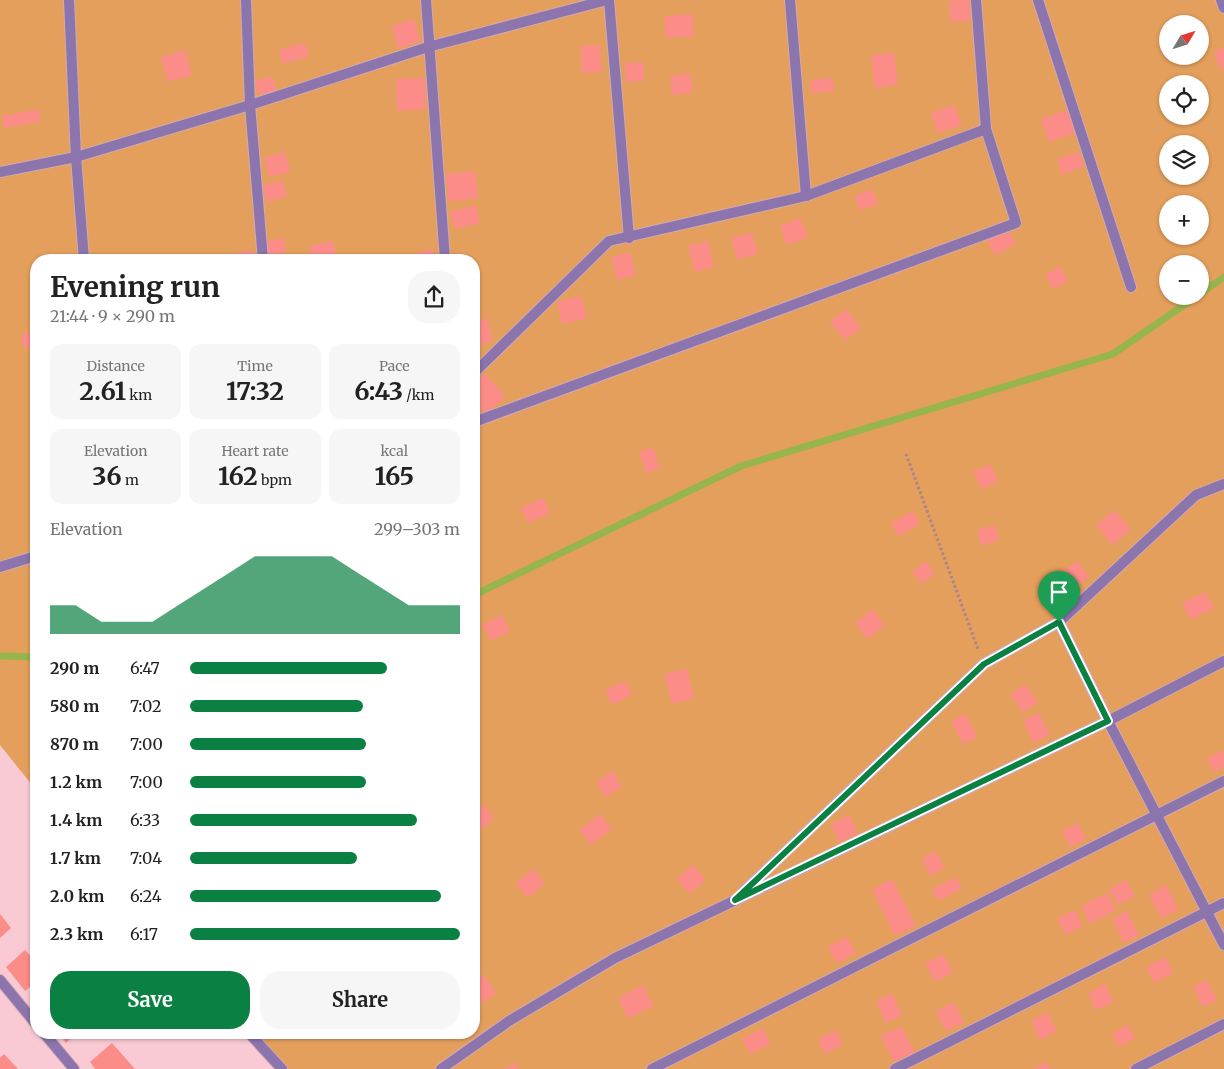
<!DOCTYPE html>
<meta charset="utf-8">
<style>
:root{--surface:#fff;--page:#f6f6f6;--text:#222;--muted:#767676;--accent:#0b8043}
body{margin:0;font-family:Merriweather,serif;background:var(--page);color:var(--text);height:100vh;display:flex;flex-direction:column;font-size:19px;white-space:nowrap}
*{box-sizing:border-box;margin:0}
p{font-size:16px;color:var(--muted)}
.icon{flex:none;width:28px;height:28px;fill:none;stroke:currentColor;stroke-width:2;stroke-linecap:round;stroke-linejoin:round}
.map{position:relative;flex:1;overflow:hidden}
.sheet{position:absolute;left:30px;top:254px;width:450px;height:785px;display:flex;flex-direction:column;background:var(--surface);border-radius:20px;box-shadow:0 1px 4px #0004}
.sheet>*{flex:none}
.needle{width:32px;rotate:52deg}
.buttons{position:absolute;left:1159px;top:15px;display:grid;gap:10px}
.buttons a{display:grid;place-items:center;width:50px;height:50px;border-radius:50%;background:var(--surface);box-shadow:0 1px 4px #0004;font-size:25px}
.pin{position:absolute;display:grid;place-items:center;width:42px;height:42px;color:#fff;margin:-51px -21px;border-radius:50% 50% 50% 0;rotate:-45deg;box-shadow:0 0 5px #0007}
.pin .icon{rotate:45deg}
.round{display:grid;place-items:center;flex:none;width:52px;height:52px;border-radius:20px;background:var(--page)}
.head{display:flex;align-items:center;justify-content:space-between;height:85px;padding:0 20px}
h1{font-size:28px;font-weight:700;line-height:38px}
.figures{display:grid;grid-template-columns:repeat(3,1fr);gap:8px;height:85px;padding:5px 20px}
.figures div{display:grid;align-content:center;border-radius:12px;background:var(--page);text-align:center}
.figures b{font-size:25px;font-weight:700}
.figures small{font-size:14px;font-weight:400}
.figures p{font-size:14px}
.chart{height:140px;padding:10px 20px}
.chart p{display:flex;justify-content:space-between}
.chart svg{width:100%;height:90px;margin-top:5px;fill:var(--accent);opacity:.7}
.button{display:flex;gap:10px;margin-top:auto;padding:10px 20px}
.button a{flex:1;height:58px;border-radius:20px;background:var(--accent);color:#fff;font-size:20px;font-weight:700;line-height:58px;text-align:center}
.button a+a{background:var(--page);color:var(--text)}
ul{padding:0 20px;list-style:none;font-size:16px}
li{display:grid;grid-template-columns:80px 60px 1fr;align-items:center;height:38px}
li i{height:12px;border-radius:6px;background:var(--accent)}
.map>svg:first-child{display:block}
.green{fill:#e49f5c;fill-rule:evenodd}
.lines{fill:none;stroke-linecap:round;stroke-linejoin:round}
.stream{stroke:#96b54c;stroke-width:7}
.building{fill:#fc8c87}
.service-casing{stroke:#d2a9b2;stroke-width:12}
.minor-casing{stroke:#d2a9b2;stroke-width:12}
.path{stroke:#a7858c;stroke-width:3;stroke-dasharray:2.5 2.5;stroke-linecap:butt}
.service{stroke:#8c74ad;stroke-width:10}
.minor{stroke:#8c74ad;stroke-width:10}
.route-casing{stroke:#fff;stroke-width:10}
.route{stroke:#0b8043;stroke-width:6}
</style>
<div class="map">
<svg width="1224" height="1069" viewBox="0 0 1224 1069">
<rect width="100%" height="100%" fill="#f9cad4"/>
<path class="green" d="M 0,0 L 1224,0 L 1224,1069 L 282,1069 L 248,1033 L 474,1032 L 474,260 L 36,260 L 36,790 L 0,745 ZM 1168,24 L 1200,24 L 1200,56 L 1168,56 ZM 1168,84 L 1200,84 L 1200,116 L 1168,116 ZM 1168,144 L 1200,144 L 1200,176 L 1168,176 ZM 1168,204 L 1200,204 L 1200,236 L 1168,236 ZM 1168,264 L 1200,264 L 1200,296 L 1168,296 Z"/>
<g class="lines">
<g class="stream">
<path d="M 1200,294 L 1224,277"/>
<path d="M 474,595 L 741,466 L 1113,354 L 1197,296"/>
<path d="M 0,656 L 36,657"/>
</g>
</g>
<g class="building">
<path d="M 969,0 L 971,20 L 950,22 L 949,1 Z"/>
<path d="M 693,14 L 694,36 L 666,38 L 665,16 Z"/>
<path d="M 414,19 L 420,42 L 398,48 L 392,26 Z"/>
<path d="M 305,42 L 309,56 L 283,64 L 279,50 Z"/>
<path d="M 600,45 L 602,72 L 582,73 L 581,46 Z"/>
<path d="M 1224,48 L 1224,68 L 1220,69 L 1214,51 Z"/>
<path d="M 185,50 L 192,75 L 168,82 L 161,57 Z"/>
<path d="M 894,53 L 898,85 L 875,88 L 871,55 Z"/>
<path d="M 643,62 L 644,81 L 626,82 L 625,63 Z"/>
<path d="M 690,73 L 693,93 L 672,95 L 670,76 Z"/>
<path d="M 272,76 L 277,91 L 259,96 L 255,81 Z"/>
<path d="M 425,78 L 426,109 L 397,111 L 396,79 Z"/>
<path d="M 833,78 L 834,91 L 811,93 L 810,80 Z"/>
<path d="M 954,105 L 962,125 L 938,133 L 931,113 Z"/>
<path d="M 38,109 L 41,121 L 5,128 L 2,116 Z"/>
<path d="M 1067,110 L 1075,133 L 1049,142 L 1041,119 Z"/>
<path d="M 285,152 L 290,172 L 270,177 L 264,158 Z"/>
<path d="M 1079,152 L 1084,167 L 1062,175 L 1057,159 Z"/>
<path d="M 475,171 L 478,198 L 449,202 L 446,174 Z"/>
<path d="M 282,180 L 287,196 L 267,202 L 262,186 Z"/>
<path d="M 872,189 L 878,204 L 860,211 L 854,196 Z"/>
<path d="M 476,205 L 480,223 L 455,229 L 450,212 Z"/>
<path d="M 800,218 L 808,237 L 787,245 L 780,226 Z"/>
<path d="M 1007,228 L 1016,244 L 995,255 L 986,239 Z"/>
<path d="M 752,233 L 758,254 L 737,259 L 731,238 Z"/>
<path d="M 283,238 L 286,252 L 268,256 L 265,241 Z"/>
<path d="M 333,241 L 336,255 L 312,260 L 309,246 Z"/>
<path d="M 708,241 L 714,267 L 695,272 L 688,246 Z"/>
<path d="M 433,249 L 436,260 L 415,260 L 413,254 Z"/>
<path d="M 252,250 L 255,260 L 236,260 L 235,253 Z"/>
<path d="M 630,252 L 636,275 L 617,280 L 611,257 Z"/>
<path d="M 1060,266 L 1068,281 L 1053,289 L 1045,275 Z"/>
<path d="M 581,296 L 587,318 L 562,324 L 557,302 Z"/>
<path d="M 846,309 L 861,328 L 845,340 L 830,322 Z"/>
<path d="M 487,318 L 493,341 L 474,346 L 474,322 Z"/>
<path d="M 36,332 L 36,347 L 23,348 L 22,333 Z"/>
<path d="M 485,373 L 505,397 L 485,414 L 474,401 L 474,383 Z"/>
<path d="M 653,447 L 660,468 L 646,473 L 639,452 Z"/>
<path d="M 990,464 L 998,481 L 982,489 L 973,472 Z"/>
<path d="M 543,498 L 550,513 L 528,523 L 521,507 Z"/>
<path d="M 1115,510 L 1131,530 L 1112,545 L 1096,525 Z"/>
<path d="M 913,511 L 920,524 L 898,536 L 891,523 Z"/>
<path d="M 995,525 L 999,540 L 981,546 L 977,530 Z"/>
<path d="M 926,561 L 935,574 L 922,584 L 912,572 Z"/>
<path d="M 1078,561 L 1089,577 L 1061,597 L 1049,581 Z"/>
<path d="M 1205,592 L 1214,608 L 1191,620 L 1182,603 Z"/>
<path d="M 873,609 L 885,625 L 867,639 L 855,623 Z"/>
<path d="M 502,615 L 510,631 L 491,641 L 482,625 Z"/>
<path d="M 687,669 L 694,698 L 672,704 L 664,674 Z"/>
<path d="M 625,681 L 632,695 L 612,705 L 605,690 Z"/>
<path d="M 1025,684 L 1038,702 L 1023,713 L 1010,694 Z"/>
<path d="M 1039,713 L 1050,735 L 1033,743 L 1023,720 Z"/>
<path d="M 965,714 L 977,737 L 963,744 L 951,721 Z"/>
<path d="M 1224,750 L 1224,767 L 1214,772 L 1207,758 Z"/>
<path d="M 613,771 L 622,787 L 605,797 L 596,782 Z"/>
<path d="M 484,805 L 494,819 L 474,835 L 474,813 Z"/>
<path d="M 600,814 L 612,829 L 591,845 L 579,830 Z"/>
<path d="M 849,815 L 858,833 L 839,842 L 831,824 Z"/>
<path d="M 1078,823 L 1086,839 L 1070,847 L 1062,831 Z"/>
<path d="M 936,851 L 944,868 L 930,876 L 922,859 Z"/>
<path d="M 693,865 L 706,880 L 690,894 L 676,879 Z"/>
<path d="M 533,869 L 545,884 L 527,898 L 516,883 Z"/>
<path d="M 956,877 L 962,888 L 938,901 L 932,889 Z"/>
<path d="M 892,879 L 916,926 L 895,936 L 872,889 Z"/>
<path d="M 1126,880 L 1135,896 L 1118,905 L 1109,889 Z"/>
<path d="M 1166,885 L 1179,909 L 1161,918 L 1149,895 Z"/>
<path d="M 1107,893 L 1116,910 L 1090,924 L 1081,906 Z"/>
<path d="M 1075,910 L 1083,926 L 1066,935 L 1057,919 Z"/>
<path d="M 1127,911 L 1139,935 L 1124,943 L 1112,919 Z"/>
<path d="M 0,914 L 11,928 L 0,938 Z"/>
<path d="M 847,937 L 856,953 L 837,963 L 828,946 Z"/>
<path d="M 25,950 L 36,962 L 36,982 L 25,991 L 6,967 Z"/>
<path d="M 944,954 L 953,973 L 935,982 L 925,963 Z"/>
<path d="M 1165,957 L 1173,973 L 1154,983 L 1146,968 Z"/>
<path d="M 483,974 L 496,993 L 476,1007 L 474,1003 L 474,981 Z"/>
<path d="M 1206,980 L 1217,1000 L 1203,1007 L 1193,987 Z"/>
<path d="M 1105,984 L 1114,1002 L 1096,1010 L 1088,993 Z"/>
<path d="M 643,985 L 653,1006 L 628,1018 L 618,998 Z"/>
<path d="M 892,993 L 902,1015 L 886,1023 L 876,1002 Z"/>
<path d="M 954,1002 L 964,1023 L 946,1031 L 936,1011 Z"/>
<path d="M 1047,1012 L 1057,1031 L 1040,1040 L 1031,1021 Z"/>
<path d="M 1128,1025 L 1135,1038 L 1119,1047 L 1112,1033 Z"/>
<path d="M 901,1026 L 915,1052 L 894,1062 L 881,1036 Z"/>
<path d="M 763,1028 L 771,1044 L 750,1054 L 742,1039 Z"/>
<path d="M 836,1030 L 843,1045 L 825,1054 L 818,1039 Z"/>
<path d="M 58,1032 L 78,1032 L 66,1043 Z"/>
<path d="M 112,1043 L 135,1069 L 95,1069 L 90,1062 Z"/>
<path d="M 4,1054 L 18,1069 L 0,1069 L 0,1058 Z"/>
<path d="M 1046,1062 L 1050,1069 L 1033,1069 Z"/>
<path d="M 516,1063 L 519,1069 L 504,1069 Z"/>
</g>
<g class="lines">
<defs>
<g id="service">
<path d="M 69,0 L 76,157 L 84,260"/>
<path d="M 246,0 L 250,105 L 263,260"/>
<path d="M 426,0 L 445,260"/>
<path d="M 609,0 L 629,238"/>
<path d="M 790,0 L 806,196"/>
<path d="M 1038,0 L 1131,287"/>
<path d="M 1221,0 L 1224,8"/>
<path d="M 474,373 L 609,241 L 806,196 L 986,129"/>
<path d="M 474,422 L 1016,223 L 986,129 L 976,0"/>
<path d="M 0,567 L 36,556"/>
<path d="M 1059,622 L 1108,721 L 1224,945"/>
<path d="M 742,893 L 984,664 L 1059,622 L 1196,495 L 1224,484"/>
<path d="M 248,1032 L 282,1069"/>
<path d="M 441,1069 L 509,1021 L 615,958 L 1108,721 L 1224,661"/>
<path d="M 652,1069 L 1224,781"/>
<path d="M 895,1069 L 1224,903"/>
<path d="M 1136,1069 L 1224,1024"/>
</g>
<g id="minor">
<path d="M 0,172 L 76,157 L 250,105 L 428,47 L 607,0"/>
<path d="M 0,980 L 36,1024"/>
<path d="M 43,1032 L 74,1069"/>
</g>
</defs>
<use href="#service" class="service-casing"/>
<use href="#minor" class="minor-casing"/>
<path class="path" d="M 906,454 L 978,649"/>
<use href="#service" class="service"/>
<use href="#minor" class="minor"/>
</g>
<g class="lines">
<defs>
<path id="route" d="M 1059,622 L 1108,721 L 735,900 L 984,664 Z"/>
</defs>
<use href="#route" class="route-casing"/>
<use href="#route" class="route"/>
</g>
</svg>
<div class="buttons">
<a><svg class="needle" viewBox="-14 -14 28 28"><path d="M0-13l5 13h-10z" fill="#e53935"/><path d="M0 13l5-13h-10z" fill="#767676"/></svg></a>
<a><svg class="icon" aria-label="locate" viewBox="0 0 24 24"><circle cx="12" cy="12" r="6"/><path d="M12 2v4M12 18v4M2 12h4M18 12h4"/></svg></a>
<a><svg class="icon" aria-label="layers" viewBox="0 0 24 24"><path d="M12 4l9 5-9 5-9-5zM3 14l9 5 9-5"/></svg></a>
<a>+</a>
<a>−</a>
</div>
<div class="pin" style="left:1059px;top:622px;background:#1e9e55"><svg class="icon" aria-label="arrive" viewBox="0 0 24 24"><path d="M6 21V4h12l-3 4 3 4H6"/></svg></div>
<section class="sheet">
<div class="head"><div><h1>Evening run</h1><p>21:44 · 9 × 290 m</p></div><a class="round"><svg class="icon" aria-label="share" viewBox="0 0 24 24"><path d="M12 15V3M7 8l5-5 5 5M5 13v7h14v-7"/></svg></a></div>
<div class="figures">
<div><p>Distance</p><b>2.61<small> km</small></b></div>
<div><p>Time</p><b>17:32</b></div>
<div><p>Pace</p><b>6:43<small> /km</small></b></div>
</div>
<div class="figures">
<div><p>Elevation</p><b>36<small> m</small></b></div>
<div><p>Heart rate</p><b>162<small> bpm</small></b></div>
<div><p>kcal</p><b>165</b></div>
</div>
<div class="chart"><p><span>Elevation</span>299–303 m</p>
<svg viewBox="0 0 160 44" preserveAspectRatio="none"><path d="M0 44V30L10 30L20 38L30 38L40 38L50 30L60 22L70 14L80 6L90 6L100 6L110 6L120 14L130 22L140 30L150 30L160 30V44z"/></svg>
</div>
<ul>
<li><b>290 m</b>6:47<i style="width:73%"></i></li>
<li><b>580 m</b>7:02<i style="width:64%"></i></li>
<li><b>870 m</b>7:00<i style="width:65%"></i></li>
<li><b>1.2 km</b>7:00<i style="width:65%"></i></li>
<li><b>1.4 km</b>6:33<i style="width:84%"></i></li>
<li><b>1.7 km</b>7:04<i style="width:62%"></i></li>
<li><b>2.0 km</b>6:24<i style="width:93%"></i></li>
<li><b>2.3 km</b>6:17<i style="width:100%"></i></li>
</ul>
<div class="button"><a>Save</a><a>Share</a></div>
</section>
</div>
